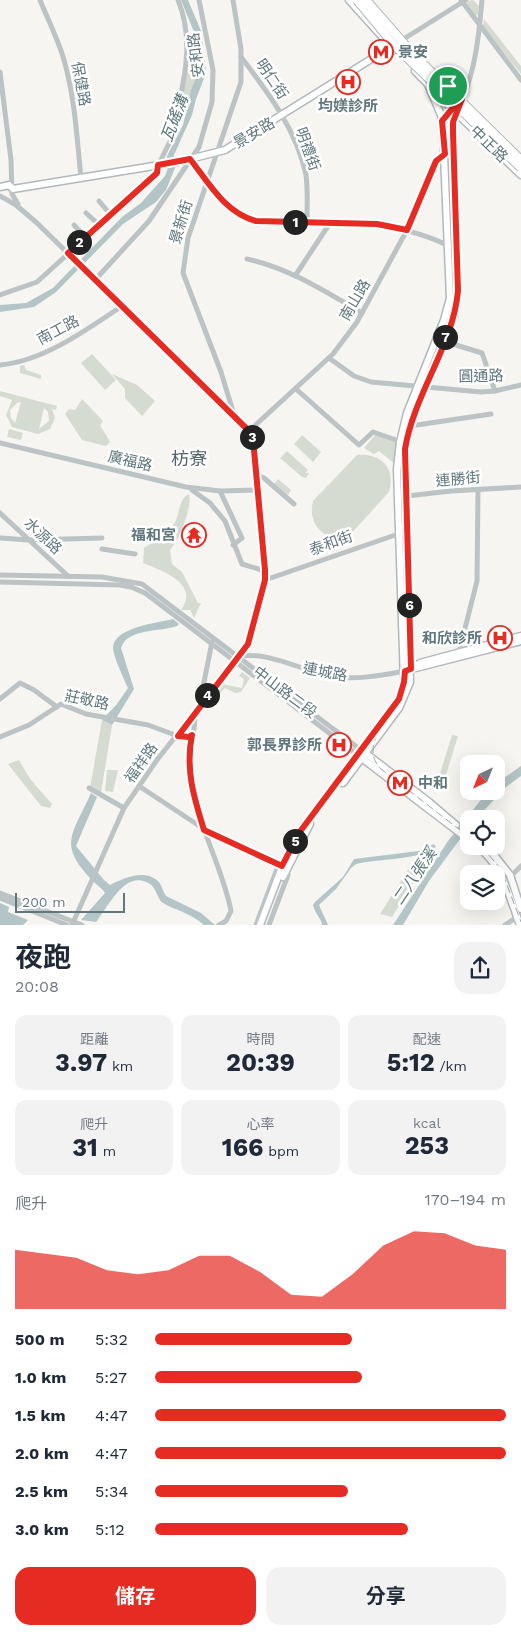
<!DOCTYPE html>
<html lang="zh-TW">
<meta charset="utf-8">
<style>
:root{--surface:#fff;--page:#f2f2f3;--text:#1f2937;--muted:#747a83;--accent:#e62b22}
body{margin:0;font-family:"Work Sans","Noto Sans TC",sans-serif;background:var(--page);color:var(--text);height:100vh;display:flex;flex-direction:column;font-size:19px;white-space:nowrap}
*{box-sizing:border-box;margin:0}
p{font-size:16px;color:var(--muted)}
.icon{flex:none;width:28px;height:28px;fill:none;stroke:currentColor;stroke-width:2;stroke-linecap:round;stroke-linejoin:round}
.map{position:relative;height:925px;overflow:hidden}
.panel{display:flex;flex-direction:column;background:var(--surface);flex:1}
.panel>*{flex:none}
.needle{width:32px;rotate:223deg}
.tools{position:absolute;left:460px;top:755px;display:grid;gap:10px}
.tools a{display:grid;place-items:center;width:45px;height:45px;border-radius:10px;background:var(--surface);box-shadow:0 5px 20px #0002;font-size:25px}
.scale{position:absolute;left:15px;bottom:12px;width:110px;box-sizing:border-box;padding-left:5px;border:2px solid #60777e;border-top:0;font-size:14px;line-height:18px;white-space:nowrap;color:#60777e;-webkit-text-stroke:4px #fff;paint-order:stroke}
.pin{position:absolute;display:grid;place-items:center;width:42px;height:42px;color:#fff;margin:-21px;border:2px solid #fff;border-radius:50%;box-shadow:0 1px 5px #0007}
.km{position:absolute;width:25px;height:25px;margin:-12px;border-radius:50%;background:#222;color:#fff;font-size:14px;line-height:25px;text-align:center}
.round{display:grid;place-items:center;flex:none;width:52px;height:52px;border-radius:15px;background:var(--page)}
.head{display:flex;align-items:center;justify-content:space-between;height:85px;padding:0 15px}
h1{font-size:28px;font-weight:700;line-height:38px}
.figures{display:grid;grid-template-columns:repeat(3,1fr);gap:8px;height:85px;padding:5px 15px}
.figures div{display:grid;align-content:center;border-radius:12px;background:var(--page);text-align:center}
.figures b{font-size:25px;font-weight:700}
.figures small{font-size:14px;font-weight:400}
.figures p{font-size:14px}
.chart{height:140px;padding:10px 15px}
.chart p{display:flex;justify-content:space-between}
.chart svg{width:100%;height:90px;margin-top:5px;fill:var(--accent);opacity:.7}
.cta{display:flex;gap:10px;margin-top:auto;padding:10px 15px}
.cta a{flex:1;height:58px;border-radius:15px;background:var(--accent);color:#fff;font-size:20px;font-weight:700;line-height:58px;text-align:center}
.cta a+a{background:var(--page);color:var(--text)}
ul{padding:0 15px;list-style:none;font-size:16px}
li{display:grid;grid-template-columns:80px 60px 1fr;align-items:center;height:38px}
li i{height:12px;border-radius:6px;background:var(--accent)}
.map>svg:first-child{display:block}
.green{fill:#d6dbd1;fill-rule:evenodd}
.water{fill:#b3c5c6}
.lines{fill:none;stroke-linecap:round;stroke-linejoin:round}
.major-casing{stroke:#b2b8bb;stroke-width:9}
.minor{stroke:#bcc3c5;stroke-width:5}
.major{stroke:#fff;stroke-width:6}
.rail{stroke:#9da8ab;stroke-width:1;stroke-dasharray:8 4;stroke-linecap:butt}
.highway-bridge-casing{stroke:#b2b7b9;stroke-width:10;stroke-linecap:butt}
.highway-bridge{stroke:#fff;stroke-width:8}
.route-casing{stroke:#fff;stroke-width:10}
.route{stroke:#e62b22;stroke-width:6}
.labels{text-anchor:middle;stroke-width:5;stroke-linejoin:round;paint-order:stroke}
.poi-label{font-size:15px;font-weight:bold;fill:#60777e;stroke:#fff;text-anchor:end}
.street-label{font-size:15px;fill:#60777e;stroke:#fff}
.water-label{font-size:16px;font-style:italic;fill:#5a7779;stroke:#fff}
.quarter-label{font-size:18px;fill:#526369;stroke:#fff}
</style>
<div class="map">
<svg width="521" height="925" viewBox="0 0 521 925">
<rect width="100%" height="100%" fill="#f6f5f2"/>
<g class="green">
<path d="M 473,0 L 479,6 L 478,14 L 475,17 L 467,5 L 468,1 Z"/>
<path d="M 484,19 L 521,66 L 521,74 L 483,27 Z"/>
<path d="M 187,70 L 199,71 L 190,103 L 182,100 Z"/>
<path d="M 92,354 L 116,380 L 105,390 L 81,363 Z"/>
<path d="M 24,365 L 26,370 L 41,375 L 41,379 L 20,373 L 20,366 Z"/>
<path d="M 112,374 L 137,385 L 155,401 L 142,416 L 125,398 L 125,389 Z"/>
<path d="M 0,391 L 57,406 L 56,410 L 52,409 L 55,418 L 50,429 L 38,434 L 12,427 L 6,415 L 12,400 L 0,396 ZM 21,402 L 15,423 L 11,418 L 10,410 L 17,403 ZM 44,408 L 48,412 L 49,421 L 39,429 Z"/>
<path d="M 82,399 L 103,421 L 100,425 L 110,442 L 106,446 L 82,440 L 65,414 L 69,409 L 75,410 Z"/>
<path d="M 9,429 L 23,433 L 21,440 L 7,437 Z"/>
<path d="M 302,435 L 321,452 L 313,462 L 294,444 Z"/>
<path d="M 375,435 L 390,438 L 397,444 L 395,464 L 379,451 L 374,454 L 364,448 Z"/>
<path d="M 287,451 L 308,470 L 305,473 L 309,473 L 306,478 L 302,477 L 280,458 Z"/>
<path d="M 357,455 C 381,453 396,468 389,492 L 349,536 C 325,544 307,524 313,501 Z"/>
<path d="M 278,479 L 291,490 L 288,495 L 274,484 Z"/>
<path d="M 189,494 C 193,505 179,541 170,550 L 172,564 L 182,572 L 198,603 L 201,603 L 194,618 L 190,610 L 181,610 C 200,583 162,571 143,563 L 144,548 C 155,541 166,536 174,524 C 180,515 178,499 189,494 Z"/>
<path d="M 242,672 L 250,678 L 241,692 L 235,693 L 225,688 L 220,693 L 217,691 L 222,684 L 242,688 L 244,679 L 239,676 Z"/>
<path d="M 102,720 L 112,725 L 101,793 L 90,788 Z"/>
<path d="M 452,735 L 458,736 L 443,785 L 437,783 Z"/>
<path d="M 19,760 L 30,779 L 52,804 L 50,808 L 41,806 L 8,764 Z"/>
<path d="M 107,770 L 118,770 L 113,792 L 105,791 Z"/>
<path d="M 409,868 L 423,868 L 392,917 L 380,914 Z"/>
</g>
<g class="water">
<path d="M 181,0 L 188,0 L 201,31 L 206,73 L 196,99 L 192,115 L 174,155 L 175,168 L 166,190 L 156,202 L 123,224 L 56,292 L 34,307 L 0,312 L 0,305 L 26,303 L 53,288 L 122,217 L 141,203 L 165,176 L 168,168 L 167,156 L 183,125 L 191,90 L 199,71 L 199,49 L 196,37 Z"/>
<path d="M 173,619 L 179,624 L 177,626 C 161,632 127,628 121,648 L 134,689 L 112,725 L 102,720 L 117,704 L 128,688 C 124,679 113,656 113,647 C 115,627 158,623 173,619 Z"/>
<path d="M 521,766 L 521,776 L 506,787 L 476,819 L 469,819 L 469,827 L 429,881 L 403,925 L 393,925 L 448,841 L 488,791 L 496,791 L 497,783 Z"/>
<path d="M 91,793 L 97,797 L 76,846 L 104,880 L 110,885 C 124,878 145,868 159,882 C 162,886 163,892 166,896 L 201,913 L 215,925 L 204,925 C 191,913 177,911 163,903 C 157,899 157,889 150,884 C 125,868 108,908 96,922 L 81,920 L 105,893 C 102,888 98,886 94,882 C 57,844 72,836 91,793 Z"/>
<path d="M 434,844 L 436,847 C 422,860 374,859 356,864 L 351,868 L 336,889 L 319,905 L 328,925 L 322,925 C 322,919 315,914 313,905 L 315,902 L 343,877 L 354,859 L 419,851 Z"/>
<path d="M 0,903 L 9,907 L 8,912 L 28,920 L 23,925 L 0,925 Z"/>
</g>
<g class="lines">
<defs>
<g id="major">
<path d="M 349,0 L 394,50"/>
<path d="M 415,71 L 451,108 L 521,175"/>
<path d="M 0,187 L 9,185 L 13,189 L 178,162 L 225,150 L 397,43"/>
<path d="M 412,668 L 420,663 L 521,636"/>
<path d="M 408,670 L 521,641"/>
<path d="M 364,752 L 429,802 L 456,825"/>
<path d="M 359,756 L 469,840"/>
<path d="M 343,783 L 399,708 L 410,682 L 405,449 L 414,414 L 454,316 L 457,301 L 453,132 L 453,122 L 460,105"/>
<path d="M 477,846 C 503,866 509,896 520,925"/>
<path d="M 487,846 L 510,875 L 521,909"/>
<path d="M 283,877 L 310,824"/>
<path d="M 260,925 L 282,867 L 299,833 L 395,705 L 402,692 L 404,682 L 397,469 L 400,442 L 407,413 L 444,320 L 450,298 L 443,131 L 441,115 L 427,82"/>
</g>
</defs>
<use href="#major" class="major-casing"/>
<g class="minor">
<path d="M 40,0 C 48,20 58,39 64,60 C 75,98 77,139 81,178"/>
<path d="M 233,0 L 241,49 L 241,82 L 188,238 L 183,273 L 221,372 L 235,418"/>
<path d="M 461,0 L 521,80"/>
<path d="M 402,40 L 466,0"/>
<path d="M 241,57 C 268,92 297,131 306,175 C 308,190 307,206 307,221"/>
<path d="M 0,72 L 11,160 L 12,194 L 18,204"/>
<path d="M 462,99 C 476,69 479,33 482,0"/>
<path d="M 190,159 C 209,183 225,213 256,221 C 321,223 389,216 449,246"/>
<path d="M 0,196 L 16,205 L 37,223 L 249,431 L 255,447 L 257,501 L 265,571 L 265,580 L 248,644 L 157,760 L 124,808 L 72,925"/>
<path d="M 99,201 L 110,214"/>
<path d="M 86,213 L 98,224"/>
<path d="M 74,225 L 85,237"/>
<path d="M 247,259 C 289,268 326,292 362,313"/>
<path d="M 295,276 L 330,223"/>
<path d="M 95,280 L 149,221 L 199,147 L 212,102 L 213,70 L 199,0"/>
<path d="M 0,295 L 37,282 L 157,173 C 159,158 170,145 175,130 C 178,122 178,112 179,103 C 187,68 192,34 178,0"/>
<path d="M 443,341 L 482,353 L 495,391"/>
<path d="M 329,358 L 354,376 L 371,382 L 481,392 L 495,391 L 521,385"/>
<path d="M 0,365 C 44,361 86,330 122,306"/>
<path d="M 296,389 L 359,445 L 373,432 L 402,442"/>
<path d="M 410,426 L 491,414"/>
<path d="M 249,431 L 333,354 L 357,322 L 407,230 L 436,161 L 444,154"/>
<path d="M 0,443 L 186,487 L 220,491 L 257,490"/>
<path d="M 257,475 L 264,478 L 294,504"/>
<path d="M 192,490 L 210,503 L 225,521 L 242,564 L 265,571"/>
<path d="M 220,491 L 242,538 L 233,545"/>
<path d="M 398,497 L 451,491 L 521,487"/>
<path d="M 0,513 L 68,576"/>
<path d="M 0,538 L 29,540 L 102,538"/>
<path d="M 102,549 L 135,554"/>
<path d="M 0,575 L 102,577 L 142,584 L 361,750"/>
<path d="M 265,580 L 401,533"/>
<path d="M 0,582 L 120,585 L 131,587 L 145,593 L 358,755"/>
<path d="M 459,652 L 477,581 L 478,490"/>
<path d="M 239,656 C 268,652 297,668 325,675 C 351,681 379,676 405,671"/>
<path d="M 0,699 L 20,683 L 34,690 L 57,707"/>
<path d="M 200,702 L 212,642"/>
<path d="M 195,712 C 196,734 187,753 190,776 C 196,823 222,865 231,911 L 226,921 L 219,925"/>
<path d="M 0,737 L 29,725 L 61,704 L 86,714 L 148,725 L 178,736 L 189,737 L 192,735"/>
<path d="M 139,786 L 210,833 L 282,867"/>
<path d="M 89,788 L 124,808"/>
<path d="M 505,882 L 521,866"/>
<path d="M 0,893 L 82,925"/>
<path d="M 0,898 L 67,925"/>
<path d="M 256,925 L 277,869 L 282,867"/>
<path d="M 269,925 L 288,875 L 287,869"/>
<path d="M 505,925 L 517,917"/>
</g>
<use href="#major" class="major"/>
<g class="rail">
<path d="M 364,0 L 394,38 L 432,78 L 444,101 L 448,120 L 454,298 L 448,323 L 408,424 L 403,447 L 402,471 L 408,679 C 403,711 354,741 381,769 L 469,837"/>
<path d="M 481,846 L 501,869 L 521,922"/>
</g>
<defs>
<g id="highway-bridge">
<path d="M 357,0 L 395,46 L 521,168"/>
<path d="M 366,0 L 413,54 L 521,160"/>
</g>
</defs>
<use href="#highway-bridge" class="highway-bridge-casing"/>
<use href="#highway-bridge" class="highway-bridge"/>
</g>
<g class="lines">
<defs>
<path id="route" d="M 448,86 L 462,99 L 453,122 L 453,132 L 458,291 C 453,346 414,394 405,449 L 411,669 L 405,671 L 404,682 L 399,699 L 299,833 L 282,866 L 204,830 C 194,798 185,769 192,735 L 189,737 L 178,736 L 248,644 L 265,580 L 265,570 L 253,439 L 249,431 L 68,253 L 157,173 L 158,165 L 190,159 C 209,183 225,213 256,221 L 377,224 L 407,230 L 436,161 L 445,154 L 442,121 L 457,103 Z"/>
</defs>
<use href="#route" class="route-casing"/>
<use href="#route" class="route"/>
</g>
<defs>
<symbol id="metro-ring" viewBox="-11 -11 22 22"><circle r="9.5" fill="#fff" stroke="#e62b22" stroke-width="1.5"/><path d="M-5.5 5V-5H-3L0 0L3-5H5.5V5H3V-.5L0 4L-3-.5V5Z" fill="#e62b22"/></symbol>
<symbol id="hospital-ring" viewBox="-11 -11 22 22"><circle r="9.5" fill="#fff" stroke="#e62b22" stroke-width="1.5"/><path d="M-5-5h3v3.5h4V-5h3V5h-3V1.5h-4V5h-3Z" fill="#e62b22"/></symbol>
<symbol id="temple-ring" viewBox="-11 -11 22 22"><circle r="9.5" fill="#fff" stroke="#e62b22" stroke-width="1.5"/><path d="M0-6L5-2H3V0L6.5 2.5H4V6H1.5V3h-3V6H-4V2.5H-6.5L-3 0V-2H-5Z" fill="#e62b22"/></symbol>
</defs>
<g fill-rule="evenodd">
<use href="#metro-ring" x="367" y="38" width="28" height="28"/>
<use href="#hospital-ring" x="334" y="68" width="28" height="28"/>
<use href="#temple-ring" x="180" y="521" width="28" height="28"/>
<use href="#hospital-ring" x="486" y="624" width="28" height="28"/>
<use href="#hospital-ring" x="325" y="731" width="28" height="28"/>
<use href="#metro-ring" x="386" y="769" width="28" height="28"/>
</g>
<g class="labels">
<g class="poi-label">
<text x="398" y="57" text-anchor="start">景安</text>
<text x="348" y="111" text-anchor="middle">均媄診所</text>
<text x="176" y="540">福和宮</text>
<text x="482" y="643">和欣診所</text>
<text x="322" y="750">郭長界診所</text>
<text x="418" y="788" text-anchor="start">中和</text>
</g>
<g class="street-label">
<text transform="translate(196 55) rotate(-97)" y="5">安和路</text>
<text transform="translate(272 79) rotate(56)" y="5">明仁街</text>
<text transform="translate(81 84) rotate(79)" y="5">保健路</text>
<text transform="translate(254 133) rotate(-31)" y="5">景安路</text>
<text transform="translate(489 144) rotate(44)" y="5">中正路</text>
<text transform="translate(308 149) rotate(70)" y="5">明禮街</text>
<text transform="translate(181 222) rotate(-73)" y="5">景新街</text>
<text transform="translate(355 300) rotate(-60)" y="5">南山路</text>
<text transform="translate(58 330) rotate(-28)" y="5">南工路</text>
<text transform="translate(481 376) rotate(-1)" y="5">圓通路</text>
<text transform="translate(130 461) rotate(13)" y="5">廣福路</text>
<text transform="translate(458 479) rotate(-5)" y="5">連勝街</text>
<text transform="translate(43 536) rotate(43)" y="5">水源路</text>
<text transform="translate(331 543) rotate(-20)" y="5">泰和街</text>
<text transform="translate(325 672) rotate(11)" y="5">連城路</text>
<text transform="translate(285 692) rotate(37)" y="5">中山路二段</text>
<text transform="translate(87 700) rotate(12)" y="5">莊敬路</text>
<text transform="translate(141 763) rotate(-55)" y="5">福祥路</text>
</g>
<g class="water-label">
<text transform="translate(174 118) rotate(-69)" y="6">瓦磘溝</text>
<text transform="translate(414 876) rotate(-56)" y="6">二八張溪</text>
</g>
<g class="quarter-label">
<text x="189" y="465">枋寮</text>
</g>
</g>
</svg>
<div class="tools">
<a><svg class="needle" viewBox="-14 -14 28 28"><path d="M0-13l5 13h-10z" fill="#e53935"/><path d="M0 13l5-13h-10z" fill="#747a83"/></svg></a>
<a><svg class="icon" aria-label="locate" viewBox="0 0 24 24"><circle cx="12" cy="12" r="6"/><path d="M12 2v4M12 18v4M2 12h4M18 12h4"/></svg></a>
<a><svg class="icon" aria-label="layers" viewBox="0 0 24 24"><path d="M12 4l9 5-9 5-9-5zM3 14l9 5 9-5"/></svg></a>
</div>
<div class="scale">200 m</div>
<div class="pin" style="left:448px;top:86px;background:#1e9e55"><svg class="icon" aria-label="arrive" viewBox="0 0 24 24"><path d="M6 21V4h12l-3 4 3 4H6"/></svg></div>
<b class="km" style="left:295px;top:222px">1</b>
<b class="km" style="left:79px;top:242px">2</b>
<b class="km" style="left:252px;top:437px">3</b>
<b class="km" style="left:207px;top:695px">4</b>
<b class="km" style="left:295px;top:841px">5</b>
<b class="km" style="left:409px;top:605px">6</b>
<b class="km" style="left:445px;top:337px">7</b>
</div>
<section class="panel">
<div class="head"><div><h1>夜跑</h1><p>20:08</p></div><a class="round"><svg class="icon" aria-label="share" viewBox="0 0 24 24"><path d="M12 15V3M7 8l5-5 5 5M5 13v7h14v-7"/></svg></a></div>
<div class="figures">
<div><p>距離</p><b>3.97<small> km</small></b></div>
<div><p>時間</p><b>20:39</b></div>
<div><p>配速</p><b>5:12<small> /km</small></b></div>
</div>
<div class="figures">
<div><p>爬升</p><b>31<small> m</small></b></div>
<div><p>心率</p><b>166<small> bpm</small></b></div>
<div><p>kcal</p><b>253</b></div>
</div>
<div class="chart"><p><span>爬升</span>170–194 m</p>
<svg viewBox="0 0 160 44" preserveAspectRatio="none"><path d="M0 44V15L10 17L20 19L30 25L40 27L50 25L60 18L70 18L80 26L90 37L100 38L110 27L120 13L130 6L140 7L150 13L160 15V44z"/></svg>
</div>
<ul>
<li><b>500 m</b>5:32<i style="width:56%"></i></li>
<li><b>1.0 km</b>5:27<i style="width:59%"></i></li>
<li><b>1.5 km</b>4:47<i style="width:100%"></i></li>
<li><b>2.0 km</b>4:47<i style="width:100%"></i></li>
<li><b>2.5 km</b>5:34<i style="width:55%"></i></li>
<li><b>3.0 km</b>5:12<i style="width:72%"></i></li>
</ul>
<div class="cta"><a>儲存</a><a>分享</a></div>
</section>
